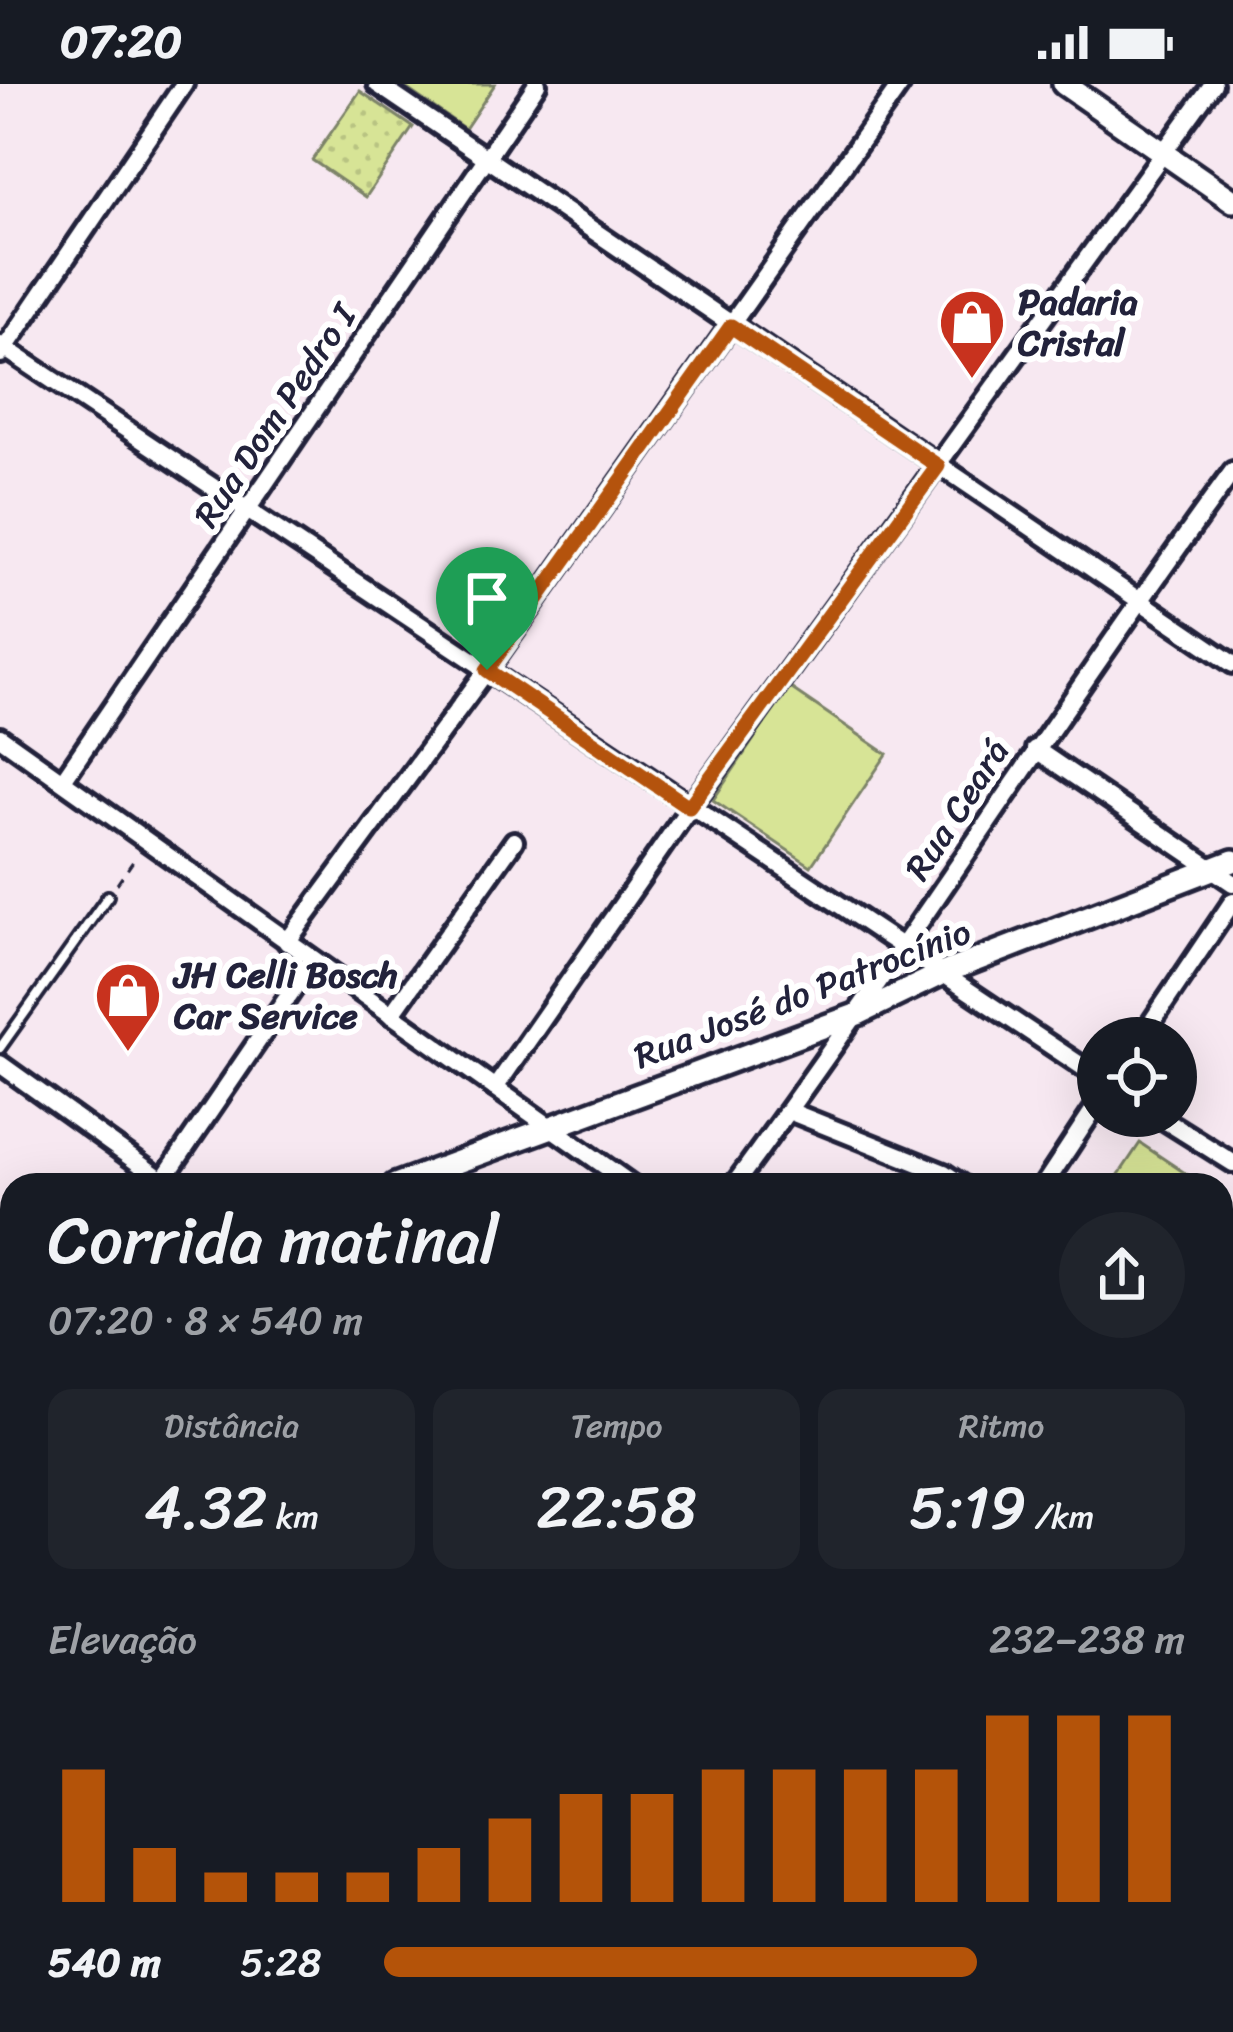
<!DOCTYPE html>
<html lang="pt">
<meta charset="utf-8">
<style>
:root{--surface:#171b24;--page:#20242c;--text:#f1f3f6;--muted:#9ea1a6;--accent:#b45309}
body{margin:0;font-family:Sriracha,sans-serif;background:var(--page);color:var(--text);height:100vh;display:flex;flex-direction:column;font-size:45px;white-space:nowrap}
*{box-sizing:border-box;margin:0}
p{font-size:39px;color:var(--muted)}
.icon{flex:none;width:66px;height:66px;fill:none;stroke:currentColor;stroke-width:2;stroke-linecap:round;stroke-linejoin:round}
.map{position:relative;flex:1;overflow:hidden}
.details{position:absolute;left:0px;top:1089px;width:1233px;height:861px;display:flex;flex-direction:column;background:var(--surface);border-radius:36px 36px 0 0;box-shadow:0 12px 48px #0002}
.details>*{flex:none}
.buttons{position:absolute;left:1077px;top:933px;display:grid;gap:24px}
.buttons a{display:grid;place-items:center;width:120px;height:120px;border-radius:50%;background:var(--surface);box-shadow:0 12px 48px #0002;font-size:60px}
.pin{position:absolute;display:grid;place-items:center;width:102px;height:102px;color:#fff;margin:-123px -51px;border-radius:50% 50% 50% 0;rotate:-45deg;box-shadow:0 0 12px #0007}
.pin .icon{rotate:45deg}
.round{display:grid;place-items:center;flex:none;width:126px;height:126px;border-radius:63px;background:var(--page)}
.headline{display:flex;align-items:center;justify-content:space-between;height:204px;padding:0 48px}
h1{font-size:66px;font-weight:600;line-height:90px}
.stats{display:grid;grid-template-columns:repeat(3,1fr);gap:18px;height:204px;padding:12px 48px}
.stats div{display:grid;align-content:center;border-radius:24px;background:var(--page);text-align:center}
.stats b{font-size:60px;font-weight:600}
.stats small{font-size:33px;font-weight:400}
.stats p{font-size:33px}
.chart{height:336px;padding:24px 48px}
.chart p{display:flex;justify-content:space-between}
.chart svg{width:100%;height:216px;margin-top:12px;stroke:var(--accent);stroke-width:6}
ul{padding:0 48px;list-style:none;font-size:39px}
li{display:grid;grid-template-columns:192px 144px 1fr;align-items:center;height:90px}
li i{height:30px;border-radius:15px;background:var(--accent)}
.status{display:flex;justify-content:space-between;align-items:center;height:84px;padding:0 60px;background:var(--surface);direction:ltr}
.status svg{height:33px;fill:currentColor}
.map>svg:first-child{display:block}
.grass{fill:url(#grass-dots);stroke:#7c8368;stroke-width:3}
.park{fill:#d7e496;stroke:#7c8368;stroke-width:3}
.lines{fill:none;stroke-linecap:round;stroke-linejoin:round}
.service-casing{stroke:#22223b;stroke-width:16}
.minor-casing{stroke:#22223b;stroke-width:26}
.tertiary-casing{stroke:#22223b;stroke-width:30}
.secondary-casing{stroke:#22223b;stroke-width:33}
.path{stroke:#22223b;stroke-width:3;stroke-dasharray:9 9;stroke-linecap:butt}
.service{stroke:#fff;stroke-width:8}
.minor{stroke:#fff;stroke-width:16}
.tertiary{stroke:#fff;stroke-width:21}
.secondary{stroke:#fff;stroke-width:24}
.route-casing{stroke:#fff;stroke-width:24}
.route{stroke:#b45309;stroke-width:15}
.labels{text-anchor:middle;stroke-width:12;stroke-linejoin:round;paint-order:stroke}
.poi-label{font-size:36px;font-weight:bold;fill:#22223b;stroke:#fff;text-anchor:start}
.street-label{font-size:36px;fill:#22223b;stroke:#fff}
</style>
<div class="status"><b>07:20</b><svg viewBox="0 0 49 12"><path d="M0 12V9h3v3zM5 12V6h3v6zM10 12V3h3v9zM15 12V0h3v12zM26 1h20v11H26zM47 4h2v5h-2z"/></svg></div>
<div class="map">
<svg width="1233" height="1948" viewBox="0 0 1233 1948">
<defs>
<pattern id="grass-dots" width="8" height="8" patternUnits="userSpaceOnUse" patternTransform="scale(3)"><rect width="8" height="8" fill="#d7e496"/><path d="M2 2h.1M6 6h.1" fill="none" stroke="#b8c382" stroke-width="1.8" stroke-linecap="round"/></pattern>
</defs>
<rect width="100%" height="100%" fill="#f7e8f1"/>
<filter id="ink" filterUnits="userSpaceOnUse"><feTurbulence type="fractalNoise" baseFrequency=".00833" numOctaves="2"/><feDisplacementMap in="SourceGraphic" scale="24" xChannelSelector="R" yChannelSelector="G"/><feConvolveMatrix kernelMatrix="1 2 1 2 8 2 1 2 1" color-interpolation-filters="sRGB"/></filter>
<g filter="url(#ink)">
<path class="grass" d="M 360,7 L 413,43 L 366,113 L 312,76 Z"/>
<g class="park">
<path d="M 400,0 L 495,0 L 465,45 Z"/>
<path d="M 789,603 L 887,670 L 811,782 L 713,716 Z"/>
<path d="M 1140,1059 L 1203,1101 L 1112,1101 Z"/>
</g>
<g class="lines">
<defs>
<path id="service" d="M 0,964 L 108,812"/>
<g id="minor">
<path d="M 377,0 L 1233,580"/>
<path d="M 0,261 L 1098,993"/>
<path d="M 1,270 L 184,0"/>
<path d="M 0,653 L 632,1101"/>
<path d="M 1035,665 L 1233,799"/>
<path d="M 63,696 L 537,0"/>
<path d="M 287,858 L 487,586 L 901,0"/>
<path d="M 391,931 L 514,757"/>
<path d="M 1141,954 L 1233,817"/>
<path d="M 0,980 L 169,1101"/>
<path d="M 495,1004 L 690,723 L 1213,0"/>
<path d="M 789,1027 L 944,1089 L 962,1101"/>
<path d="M 1158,1032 L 1233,1079"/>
<path d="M 163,1096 L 313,876"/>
<path d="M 734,1101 C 906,867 1062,621 1233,387"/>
<path d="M 1044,1101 L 1098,1019"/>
<path d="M 1221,1269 L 1233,1259"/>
<path d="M 1221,1519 L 1233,1528"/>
<path d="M 1221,1752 L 1233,1762"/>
<path d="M 0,1782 L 12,1771"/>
<path d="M 0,1936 L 12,1948"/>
<path d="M 1014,1938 L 1026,1948"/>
<path d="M 125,1948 L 136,1938"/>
<path d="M 492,1948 L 498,1938"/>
<path d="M 680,1948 L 687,1938"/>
</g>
<g id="tertiary">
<path d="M 1064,0 L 1233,117"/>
<path d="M 395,1101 L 858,930 L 943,889 L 1233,777"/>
<path d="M 0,1240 L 12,1248"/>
<path d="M 0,1571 L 12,1583"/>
<path d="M 370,1938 L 380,1948"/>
<path d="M 781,1938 L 793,1948"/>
</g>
<g id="secondary">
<path d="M 1221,1648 L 1233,1633"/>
<path d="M 1221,1685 L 1233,1671"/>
<path d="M 968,1948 L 976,1938"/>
<path d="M 999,1948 L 1007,1938"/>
</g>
</defs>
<use href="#service" class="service-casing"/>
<use href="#minor" class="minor-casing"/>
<use href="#tertiary" class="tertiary-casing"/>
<use href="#secondary" class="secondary-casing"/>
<path class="path" d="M 117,800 L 136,773"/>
<use href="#service" class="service"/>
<use href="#minor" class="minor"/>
<use href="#tertiary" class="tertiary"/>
<use href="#secondary" class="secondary"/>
</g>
</g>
<g class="lines" filter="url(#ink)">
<defs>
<path id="route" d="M 731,242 L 938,382 L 689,723 L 487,586 Z"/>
</defs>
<use href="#route" class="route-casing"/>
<use href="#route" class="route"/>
</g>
<defs>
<symbol id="shop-pin" viewBox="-11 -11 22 30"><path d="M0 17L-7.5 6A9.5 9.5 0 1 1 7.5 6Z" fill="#c8321e" stroke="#fff"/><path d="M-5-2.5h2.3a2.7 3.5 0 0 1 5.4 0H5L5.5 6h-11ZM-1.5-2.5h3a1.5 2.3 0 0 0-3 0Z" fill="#fff"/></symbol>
</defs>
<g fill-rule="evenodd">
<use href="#shop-pin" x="934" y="200" width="76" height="104"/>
<use href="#shop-pin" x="90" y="873" width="76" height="104"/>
</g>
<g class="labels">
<g class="poi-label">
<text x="1018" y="230">Padaria<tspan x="1018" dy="41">Cristal</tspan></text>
<text x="174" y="903">JH Celli Bosch<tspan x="174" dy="41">Car Service</tspan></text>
</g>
<g class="street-label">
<text transform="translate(274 331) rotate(-56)" y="13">Rua Dom Pedro I</text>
<text transform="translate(956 725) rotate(-57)" y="13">Rua Ceará</text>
<text transform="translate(802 909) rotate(-21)" y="13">Rua José do Patrocínio</text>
</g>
</g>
</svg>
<div class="buttons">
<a><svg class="icon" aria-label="locate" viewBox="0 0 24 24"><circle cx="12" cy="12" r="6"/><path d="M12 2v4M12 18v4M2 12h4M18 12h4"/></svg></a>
</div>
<div class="pin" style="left:487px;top:586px;background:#1e9e55"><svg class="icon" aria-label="arrive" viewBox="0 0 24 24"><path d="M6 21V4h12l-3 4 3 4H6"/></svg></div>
<section class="details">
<div class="headline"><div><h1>Corrida matinal</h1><p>07:20 · 8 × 540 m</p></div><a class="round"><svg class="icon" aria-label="share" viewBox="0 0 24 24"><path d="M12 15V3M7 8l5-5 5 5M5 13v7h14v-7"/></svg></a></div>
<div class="stats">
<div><p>Distância</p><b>4.32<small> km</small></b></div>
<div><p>Tempo</p><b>22:58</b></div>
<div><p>Ritmo</p><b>5:19<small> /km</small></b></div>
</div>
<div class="chart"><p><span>Elevação</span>232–238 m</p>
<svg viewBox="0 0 160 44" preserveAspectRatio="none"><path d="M5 44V17M15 44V33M25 44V38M35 44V38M45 44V38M55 44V33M65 44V27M75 44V22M85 44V22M95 44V17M105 44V17M115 44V17M125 44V17M135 44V6M145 44V6M155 44V6"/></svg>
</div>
<ul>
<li><b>540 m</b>5:28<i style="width:74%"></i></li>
</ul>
</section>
</div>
